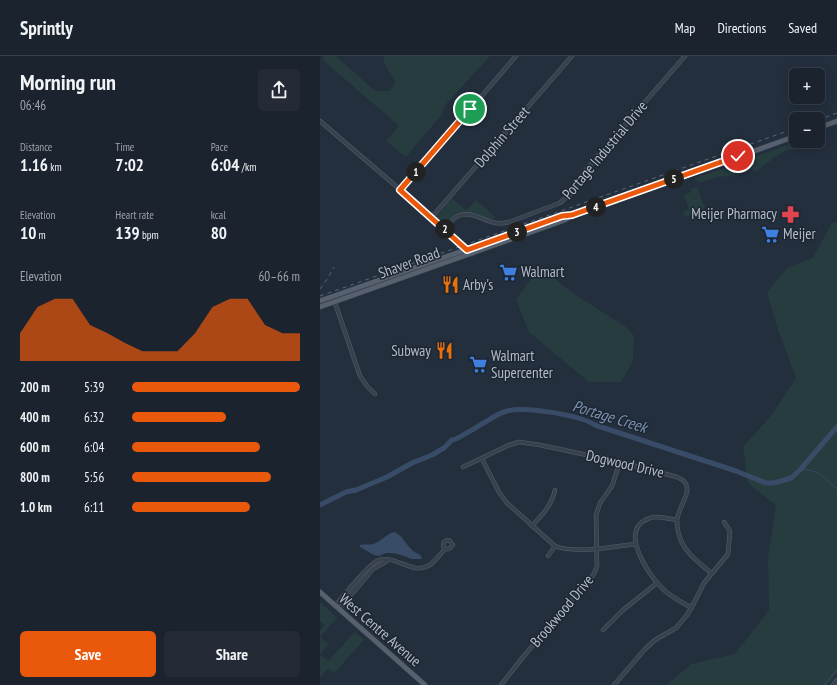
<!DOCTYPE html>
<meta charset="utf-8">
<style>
:root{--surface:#1b232e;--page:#242b36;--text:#f1f3f6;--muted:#a0a4aa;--line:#39404a;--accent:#ea580c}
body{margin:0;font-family:"PT Sans Narrow",sans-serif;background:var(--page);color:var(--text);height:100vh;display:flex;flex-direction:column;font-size:15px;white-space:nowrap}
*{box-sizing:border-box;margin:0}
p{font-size:13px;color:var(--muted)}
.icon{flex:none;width:22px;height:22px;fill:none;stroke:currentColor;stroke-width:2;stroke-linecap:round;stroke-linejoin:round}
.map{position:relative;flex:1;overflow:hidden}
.details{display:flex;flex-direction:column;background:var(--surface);width:320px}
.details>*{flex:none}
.fabs{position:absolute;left:469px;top:12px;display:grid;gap:8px}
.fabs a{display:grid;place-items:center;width:36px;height:36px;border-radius:6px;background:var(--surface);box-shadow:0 2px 10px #0003,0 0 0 1px var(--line);font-size:20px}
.pin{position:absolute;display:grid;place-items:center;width:34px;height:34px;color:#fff;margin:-17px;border:2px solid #fff;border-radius:50%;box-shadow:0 1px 4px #0007}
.km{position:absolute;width:20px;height:20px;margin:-10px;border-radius:50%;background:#222;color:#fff;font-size:11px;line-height:20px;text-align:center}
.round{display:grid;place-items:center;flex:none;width:42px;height:42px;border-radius:6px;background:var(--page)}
.head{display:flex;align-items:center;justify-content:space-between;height:68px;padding:0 20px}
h1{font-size:22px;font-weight:700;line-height:30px}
.stats{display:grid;grid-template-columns:repeat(3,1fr);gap:6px;height:68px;padding:4px 20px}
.stats div{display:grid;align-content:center}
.stats b{font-size:17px;font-weight:700}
.stats small{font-size:11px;font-weight:400}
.stats p{font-size:11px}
.chart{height:112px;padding:8px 20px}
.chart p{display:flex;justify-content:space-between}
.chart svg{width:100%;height:72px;margin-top:4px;fill:var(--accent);opacity:.7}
.primary-button{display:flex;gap:8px;margin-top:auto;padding:8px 20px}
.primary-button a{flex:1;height:46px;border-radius:6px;background:var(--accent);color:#fff;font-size:16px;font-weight:700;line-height:46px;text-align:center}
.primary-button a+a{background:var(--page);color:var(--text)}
ul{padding:0 20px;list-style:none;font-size:13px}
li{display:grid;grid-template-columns:64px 48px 1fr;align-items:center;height:30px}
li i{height:10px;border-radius:5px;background:var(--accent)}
header{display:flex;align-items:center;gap:24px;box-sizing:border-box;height:56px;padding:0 20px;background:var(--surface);border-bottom:1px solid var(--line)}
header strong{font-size:19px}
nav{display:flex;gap:22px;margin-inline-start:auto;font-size:14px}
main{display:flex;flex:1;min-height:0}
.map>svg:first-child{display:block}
.green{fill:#263c3f}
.water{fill:#394c67}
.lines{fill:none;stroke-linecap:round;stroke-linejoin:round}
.stream{stroke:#394c67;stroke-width:1}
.river{stroke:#394c67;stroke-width:5}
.minor-casing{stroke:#565f6c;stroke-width:4.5}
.major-casing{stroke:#414a57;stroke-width:5.5}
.minor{stroke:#38414e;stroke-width:3.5}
.major{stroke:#56606e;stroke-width:4.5}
.rail{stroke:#5a6575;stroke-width:1;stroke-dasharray:4 4;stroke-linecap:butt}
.route-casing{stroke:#fff;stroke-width:8}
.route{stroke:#ea580c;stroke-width:5}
.labels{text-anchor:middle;stroke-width:3;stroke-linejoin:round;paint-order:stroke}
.street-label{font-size:15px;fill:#b4bcc9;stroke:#1d2633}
.poi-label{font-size:15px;fill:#b4bcc9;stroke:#1d2633;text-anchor:start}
.water-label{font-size:16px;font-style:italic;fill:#7c92b1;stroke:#1d2633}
</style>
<header>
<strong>Sprintly</strong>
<nav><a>Map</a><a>Directions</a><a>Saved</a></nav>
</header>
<main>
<section class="details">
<div class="head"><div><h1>Morning run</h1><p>06:46</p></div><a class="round"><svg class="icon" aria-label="share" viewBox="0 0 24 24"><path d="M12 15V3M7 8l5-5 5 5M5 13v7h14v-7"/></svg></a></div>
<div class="stats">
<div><p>Distance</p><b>1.16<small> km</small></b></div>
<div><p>Time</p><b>7:02</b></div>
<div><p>Pace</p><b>6:04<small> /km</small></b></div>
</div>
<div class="stats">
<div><p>Elevation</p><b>10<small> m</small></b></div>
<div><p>Heart rate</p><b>139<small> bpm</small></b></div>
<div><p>kcal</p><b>80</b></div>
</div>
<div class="chart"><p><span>Elevation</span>60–66 m</p>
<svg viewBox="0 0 160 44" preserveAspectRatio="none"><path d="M0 44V27L10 11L20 6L30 6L40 22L50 27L60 33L70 38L80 38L90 38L100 27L110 11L120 6L130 6L140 22L150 27L160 27V44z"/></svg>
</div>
<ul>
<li><b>200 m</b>5:39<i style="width:100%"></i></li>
<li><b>400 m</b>6:32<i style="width:56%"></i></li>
<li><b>600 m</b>6:04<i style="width:76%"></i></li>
<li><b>800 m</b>5:56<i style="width:83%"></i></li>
<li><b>1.0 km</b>6:11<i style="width:70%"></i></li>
</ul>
<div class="primary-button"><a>Save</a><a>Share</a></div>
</section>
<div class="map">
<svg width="517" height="629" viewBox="0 0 517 629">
<rect width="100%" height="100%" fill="#242f3e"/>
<g class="green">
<path d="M 4,0 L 16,0 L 55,35 L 70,35 L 75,26 L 64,7 L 64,0 L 170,0 L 126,48 L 123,53 L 123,57 L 86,101 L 66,85 L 79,70 L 3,4 Z"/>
<path d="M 498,81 C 502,83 503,89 500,93 C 494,93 488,91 481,92 C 460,93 453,103 437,115 L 434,115 L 431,113 L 429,106 L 431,102 L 476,86 L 498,85 Z"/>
<path d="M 416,109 L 420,110 L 422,117 L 419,119 L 397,121 L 379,127 L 374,122 Z"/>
<path d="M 377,131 L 385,152 L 368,160 L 364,160 L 363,156 L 369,153 L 364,139 L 371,136 L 371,133 Z"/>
<path d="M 132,142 L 146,154 L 156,144 L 175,161 L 172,164 L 154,158 L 147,157 L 125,169 L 117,162 L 118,159 Z"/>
<path d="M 517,166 L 517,618 L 508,629 L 346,629 L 371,608 L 415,598 L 449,554 L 448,501 L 456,449 L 428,427 L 423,391 L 451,360 L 476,322 L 457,271 L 447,236 L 468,211 L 493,202 L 512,167 Z"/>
<path d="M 221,211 L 251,236 L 306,271 L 314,280 L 313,305 L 301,326 L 269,326 L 209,276 L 196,244 L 201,236 Z"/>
<path d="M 0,546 L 17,562 L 0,581 L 9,588 L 0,598 L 0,575 L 5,569 L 0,564 Z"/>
<path d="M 35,576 L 44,584 L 14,617 L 8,612 L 0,621 L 0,599 L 8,605 Z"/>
</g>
<path class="water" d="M 74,476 C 82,479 85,487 91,493 C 94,497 99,497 102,501 L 101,503 L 92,503 L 78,498 L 71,497 L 66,497 L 59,500 L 54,499 L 40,491 L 40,489 C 45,488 49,489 53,488 C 61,486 66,478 74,476 Z"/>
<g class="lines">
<g class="stream">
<path d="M 480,414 C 497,412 505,422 517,433"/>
<path d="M 504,629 L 517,614"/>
</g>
<path class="river" d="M 0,449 L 26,436 L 36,434 L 67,421 L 92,407 L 112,399 L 124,392 L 132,384 C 137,384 161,368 167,365 C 173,361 180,357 187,355 C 205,350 259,359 275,369 L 416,415 L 446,427 L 454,427 L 471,422 L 480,414 L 517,371"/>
<defs>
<g id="minor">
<path d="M 0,65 L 112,161 L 152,198"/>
<path d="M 81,134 L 196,0"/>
<path d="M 112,161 L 252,0"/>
<path d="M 125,173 C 128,169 132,164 136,161 C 151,153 162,165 176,167 C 181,168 185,167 189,166 L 240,147 L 253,135 L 265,115 L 365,0"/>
<path d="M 13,241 L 40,320 L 47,330 L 55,338"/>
<path d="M 162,403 L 179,436 L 187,447 L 235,490 C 255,498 293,491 315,488"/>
<path d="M 143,411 L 189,389 L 199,386 L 220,389 L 300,406 L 357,421 C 379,430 359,447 357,464 C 357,470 358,477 360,482 C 365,497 380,507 391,517"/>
<path d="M 357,464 C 349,463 338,459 330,462 C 297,472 328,518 341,531 C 349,540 361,546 372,552"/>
<path d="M 212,470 C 222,459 232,449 235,434"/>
<path d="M 228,500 L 235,490"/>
<path d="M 15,550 C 24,539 47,510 57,505 C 74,497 91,519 108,510 C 114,507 120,498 125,493 L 123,490 L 124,486 L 127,484 L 130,485 L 133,489 L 129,493 L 125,493"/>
<path d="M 19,553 L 53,513 L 67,505"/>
<path d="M 283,574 L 303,554 L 337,527"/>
<path d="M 181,629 L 203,601 L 274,518 L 277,510 L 276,459 L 280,447 L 292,430 L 300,406"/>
<path d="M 294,629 L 325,593 L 335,584 L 356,572 L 367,559 L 374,547 L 384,527 L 408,498 L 410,475 L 404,466"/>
<path d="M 513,629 L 517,624"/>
</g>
<g id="major">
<path d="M 498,72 L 517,65"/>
<path d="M 0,245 L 242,160 L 252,159 L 295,145 L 476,80"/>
<path d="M 0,251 L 245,164 L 252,159"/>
<path d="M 0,536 L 105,629"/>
</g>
</defs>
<use href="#minor" class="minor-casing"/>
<use href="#major" class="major-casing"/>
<use href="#minor" class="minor"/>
<use href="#major" class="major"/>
<g class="rail">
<path d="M 498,64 L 517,57"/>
<path d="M 0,233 L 8,222 L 14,211"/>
<path d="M 0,240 L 476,72"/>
</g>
</g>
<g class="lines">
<defs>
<path id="route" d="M 150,53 L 80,134 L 147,194 L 242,160 L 252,159 L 418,100"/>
</defs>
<use href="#route" class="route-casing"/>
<use href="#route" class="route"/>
</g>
<defs>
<symbol id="pharmacy-bare" viewBox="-9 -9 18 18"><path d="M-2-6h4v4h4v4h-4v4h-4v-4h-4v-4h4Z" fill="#e0444e" stroke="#1d2633" stroke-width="2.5" paint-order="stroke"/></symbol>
<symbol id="supermarket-bare" viewBox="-9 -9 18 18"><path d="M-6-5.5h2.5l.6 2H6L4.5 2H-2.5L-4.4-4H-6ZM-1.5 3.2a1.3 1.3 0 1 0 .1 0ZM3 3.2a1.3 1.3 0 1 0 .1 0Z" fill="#3f7fe0" stroke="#1d2633" stroke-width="2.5" paint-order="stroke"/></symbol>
<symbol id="restaurant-bare" viewBox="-9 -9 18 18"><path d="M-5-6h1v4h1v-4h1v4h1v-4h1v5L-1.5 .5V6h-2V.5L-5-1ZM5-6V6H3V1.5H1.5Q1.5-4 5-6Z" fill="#e8710a" stroke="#1d2633" stroke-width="2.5" paint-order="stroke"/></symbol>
</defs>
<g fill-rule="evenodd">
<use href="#pharmacy-bare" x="458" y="146" width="25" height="25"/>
<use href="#supermarket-bare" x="438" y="166" width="25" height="25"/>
<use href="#supermarket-bare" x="176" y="204" width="25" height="25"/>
<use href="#restaurant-bare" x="118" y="216" width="25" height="25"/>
<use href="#restaurant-bare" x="112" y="282" width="25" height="25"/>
<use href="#supermarket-bare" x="146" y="296" width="25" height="25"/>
</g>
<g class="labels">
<g class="street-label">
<text transform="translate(182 81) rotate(-49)" y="5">Dolphin Street</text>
<text transform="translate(285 94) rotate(-50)" y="5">Portage Industrial Drive</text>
<text transform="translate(89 207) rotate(-20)" y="5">Shaver Road</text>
<text transform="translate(305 408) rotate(13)" y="5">Dogwood Drive</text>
<text transform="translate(242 555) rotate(-50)" y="5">Brookwood Drive</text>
<text transform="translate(60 574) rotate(41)" y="5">West Centre Avenue</text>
</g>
<g class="poi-label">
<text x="457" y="163" text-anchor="end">Meijer Pharmacy</text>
<text x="463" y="183">Meijer</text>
<text x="201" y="221">Walmart</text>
<text x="143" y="234">Arby's</text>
<text x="111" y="300" text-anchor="end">Subway</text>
<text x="171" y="305">Walmart<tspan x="171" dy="17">Supercenter</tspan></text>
</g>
<g class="water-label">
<text transform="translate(290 360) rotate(17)" y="6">Portage Creek</text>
</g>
</g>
</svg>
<div class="fabs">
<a>+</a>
<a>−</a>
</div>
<div class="pin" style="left:150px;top:53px;background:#1e9e55"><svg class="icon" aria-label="arrive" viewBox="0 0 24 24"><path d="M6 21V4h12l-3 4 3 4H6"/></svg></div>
<div class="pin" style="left:418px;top:100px;background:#d93025"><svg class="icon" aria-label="check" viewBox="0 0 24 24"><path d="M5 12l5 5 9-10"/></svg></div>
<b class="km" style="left:96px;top:116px">1</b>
<b class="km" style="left:125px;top:173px">2</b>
<b class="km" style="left:197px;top:176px">3</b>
<b class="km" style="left:276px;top:151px">4</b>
<b class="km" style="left:354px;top:123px">5</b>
</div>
</main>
